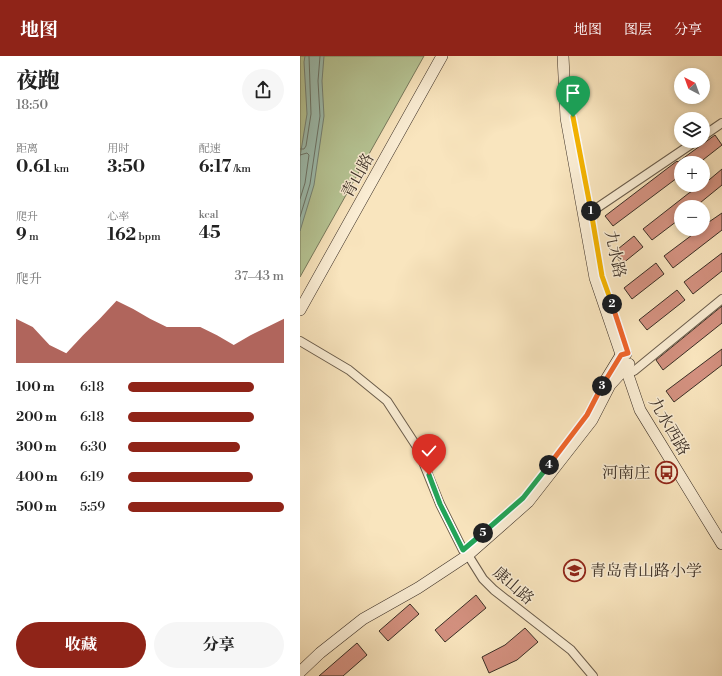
<!DOCTYPE html>
<html lang="zh">
<meta charset="utf-8">
<style>
:root{--surface:#fff;--page:#f6f6f6;--text:#222;--muted:#767676;--accent:#8f2418}
body{margin:0;font-family:"Libre Bodoni","Noto Serif SC",serif;background:var(--page);color:var(--text);height:100vh;display:flex;flex-direction:column;font-size:15px;white-space:nowrap}
*{box-sizing:border-box;margin:0}
p{font-size:13px;color:var(--muted)}
.icon{flex:none;width:22px;height:22px;fill:none;stroke:currentColor;stroke-width:2;stroke-linecap:round;stroke-linejoin:round}
.map{position:relative;flex:1;overflow:hidden}
.drawer{display:flex;flex-direction:column;background:var(--surface);width:300px}
.drawer>*{flex:none}
.needle{width:26px;rotate:319deg}
.fabs{position:absolute;left:374px;top:12px;display:grid;gap:8px}
.fabs a{display:grid;place-items:center;width:36px;height:36px;border-radius:50%;background:var(--surface);box-shadow:0 2px 6px #0003;font-size:20px}
.pin{position:absolute;display:grid;place-items:center;width:34px;height:34px;color:#fff;margin:-41px -17px;border-radius:50% 50% 50% 0;rotate:-45deg;box-shadow:0 0 4px #0007}
.pin .icon{rotate:45deg}
.km{position:absolute;width:20px;height:20px;margin:-10px;border-radius:50%;background:#222;color:#fff;font-size:11px;line-height:20px;text-align:center}
.round{display:grid;place-items:center;flex:none;width:42px;height:42px;border-radius:21px;background:var(--page)}
.overview{display:flex;align-items:center;justify-content:space-between;height:68px;padding:0 16px}
h1{font-size:22px;font-weight:800;line-height:30px}
.figures{display:grid;grid-template-columns:repeat(3,1fr);gap:6px;height:68px;padding:4px 16px}
.figures div{display:grid;align-content:center}
.figures b{font-size:17px;font-weight:800}
.figures small{font-size:11px;font-weight:400}
.figures p{font-size:11px}
.chart{height:112px;padding:8px 16px}
.chart p{display:flex;justify-content:space-between}
.chart svg{width:100%;height:72px;margin-top:4px;fill:var(--accent);opacity:.7}
.cta{display:flex;gap:8px;margin-top:auto;padding:8px 16px}
.cta a{flex:1;height:46px;border-radius:24px;background:var(--accent);color:#fff;font-size:16px;font-weight:800;line-height:46px;text-align:center}
.cta a+a{background:var(--page);color:var(--text)}
ul{padding:0 16px;list-style:none;font-size:13px}
li{display:grid;grid-template-columns:64px 48px 1fr;align-items:center;height:30px}
li i{height:10px;border-radius:5px;background:var(--accent)}
header{display:flex;align-items:center;gap:24px;box-sizing:border-box;height:56px;padding:0 20px;background:var(--accent);color:#fff}
header strong{font-size:19px}
nav{display:flex;gap:22px;margin-inline-start:auto;font-size:14px}
main{display:flex;flex:1;min-height:0}
.map>svg:first-child{display:block}
.green{fill:#b7c696;stroke:#787a5e}
.water{fill:#9ebfb1;stroke:#768579}
.lines{fill:none;stroke-linecap:round;stroke-linejoin:round}
.shore{stroke:#6c766b;stroke-width:1}
.building{fill:#d49180;stroke:#3a2e25}
.street-casing{stroke:#6a5c4b;stroke-width:10}
.secondary-casing{stroke:#3a2e25;stroke-width:12}
.street{stroke:#fbeed5;stroke-width:8}
.secondary{stroke:#fbeed5;stroke-width:11}
.split-1-casing{stroke:#fff;stroke-width:8}
.split-2-casing{stroke:#fff;stroke-width:8}
.split-3-casing{stroke:#fff;stroke-width:8}
.split-4-casing{stroke:#fff;stroke-width:8}
.split-5-casing{stroke:#fff;stroke-width:8}
.split-6-casing{stroke:#fff;stroke-width:8}
.split-1{stroke:#f5b400;stroke-width:5}
.split-2{stroke:#f5b400;stroke-width:5}
.split-3{stroke:#f0652b;stroke-width:5}
.split-4{stroke:#f0652b;stroke-width:5}
.split-5{stroke:#22a559;stroke-width:5}
.split-6{stroke:#22a559;stroke-width:5}
.labels{text-anchor:middle;stroke-width:3;stroke-linejoin:round;paint-order:stroke}
.street-label{font-size:16px;fill:#3a2e25;stroke:#fbeed5}
.poi-label{font-size:16px;fill:#3a2e25;stroke:#fbeed5;text-anchor:end}
</style>
<header>
<strong>地图</strong>
<nav><a>地图</a><a>图层</a><a>分享</a></nav>
</header>
<main>
<section class="drawer">
<div class="overview"><div><h1>夜跑</h1><p>18:50</p></div><a class="round"><svg class="icon" aria-label="share" viewBox="0 0 24 24"><path d="M12 15V3M7 8l5-5 5 5M5 13v7h14v-7"/></svg></a></div>
<div class="figures">
<div><p>距离</p><b>0.61<small> km</small></b></div>
<div><p>用时</p><b>3:50</b></div>
<div><p>配速</p><b>6:17<small> /km</small></b></div>
</div>
<div class="figures">
<div><p>爬升</p><b>9<small> m</small></b></div>
<div><p>心率</p><b>162<small> bpm</small></b></div>
<div><p>kcal</p><b>45</b></div>
</div>
<div class="chart"><p><span>爬升</span>37–43 m</p>
<svg viewBox="0 0 160 44" preserveAspectRatio="none"><path d="M0 44V17L10 22L20 33L30 38L40 27L50 17L60 6L70 11L80 17L90 22L100 22L110 22L120 27L130 33L140 27L150 22L160 17V44z"/></svg>
</div>
<ul>
<li><b>100 m</b>6:18<i style="width:81%"></i></li>
<li><b>200 m</b>6:18<i style="width:81%"></i></li>
<li><b>300 m</b>6:30<i style="width:72%"></i></li>
<li><b>400 m</b>6:19<i style="width:80%"></i></li>
<li><b>500 m</b>5:59<i style="width:100%"></i></li>
</ul>
<div class="cta"><a>收藏</a><a>分享</a></div>
</section>
<div class="map">
<svg width="422" height="620" viewBox="0 0 422 620">
<rect width="100%" height="100%" fill="#f9e5be"/>
<filter id="stains"><feTurbulence type="fractalNoise" baseFrequency=".005" numOctaves="4"/><feColorMatrix values="0 0 0 0 .2 0 0 0 0 .09 0 0 0 0 .02 0 0 0 .5 -.17"/></filter>
<radialGradient id="worn" r=".72"><stop offset=".6" stop-color="#630" stop-opacity="0"/><stop offset="1" stop-color="#630" stop-opacity=".3"/></radialGradient>
<path class="green" d="M 0,0 L 124,0 L 0,221 Z"/>
<path class="water" d="M 5,0 L 24,0 L 22,25 L 24,60 L 14,129 L 0,175 L 0,101 L 7,58 L 4,6 Z"/>
<g class="lines">
<g class="shore">
<path d="M 0,93 L 4,93 L 6,90 L 11,58 L 9,0"/>
<path d="M 0,99 L 7,97 L 9,99 L 5,127 L 0,143"/>
<path d="M 0,161 L 10,128 L 20,60 L 18,25 L 20,0"/>
</g>
</g>
<g class="building">
<path d="M 415,79 L 422,89 L 399,107 L 381,107 L 381,119 L 313,170 L 305,160 L 377,105 L 378,106 Z"/>
<path d="M 422,113 L 422,129 L 395,151 L 381,151 L 381,162 L 352,184 L 343,173 L 389,137 L 403,129 Z"/>
<path d="M 422,157 L 422,174 L 373,212 L 364,200 L 400,173 L 403,173 L 403,170 Z"/>
<path d="M 334,180 L 343,191 L 322,208 L 313,197 Z"/>
<path d="M 422,197 L 422,215 L 393,238 L 384,226 Z"/>
<path d="M 356,207 L 364,218 L 332,243 L 324,232 Z"/>
<path d="M 377,234 L 385,244 L 347,274 L 339,264 Z"/>
<path d="M 422,250 L 422,267 L 363,314 L 356,304 Z"/>
<path d="M 422,293 L 422,309 L 374,346 L 366,335 Z"/>
<path d="M 176,539 L 186,552 L 145,586 L 135,574 Z"/>
<path d="M 110,548 L 119,558 L 88,585 L 79,575 Z"/>
<path d="M 225,572 L 238,586 L 217,604 L 189,617 L 182,601 L 205,589 Z"/>
<path d="M 57,587 L 67,599 L 43,620 L 19,620 Z"/>
</g>
<g class="lines">
<defs>
<g id="street">
<path d="M 403,80 L 422,67"/>
<path d="M 291,156 L 396,85"/>
<path d="M 0,285 L 49,314 L 87,345 L 117,391 L 140,448 L 163,494 L 168,499 L 183,523 L 194,534 L 271,594 L 293,620"/>
<path d="M 334,315 L 422,243"/>
</g>
<g id="secondary">
<path d="M 263,0 L 266,62 L 295,222 L 340,354 L 422,488"/>
<path d="M 0,254 L 142,0"/>
<path d="M 302,330 L 321,299 L 326,298"/>
<path d="M 0,616 L 20,597 L 63,563 L 118,532 L 168,499 L 228,446 L 292,364 L 310,329 L 329,308"/>
</g>
</defs>
<use href="#street" class="street-casing"/>
<use href="#secondary" class="secondary-casing"/>
<use href="#street" class="street"/>
<use href="#secondary" class="secondary"/>
</g>
<g class="lines">
<defs>
<path id="split-1" d="M 273,61 L 291,155"/>
<path id="split-2" d="M 291,155 L 302,220 L 312,248"/>
<path id="split-3" d="M 302,330 L 321,299 L 328,297 L 312,248"/>
<path id="split-4" d="M 249,409 L 287,359 L 302,330"/>
<path id="split-5" d="M 183,477 L 223,442 L 249,409"/>
<path id="split-6" d="M 129,419 L 140,448 L 163,494 L 183,477"/>
</defs>
<use href="#split-1" class="split-1-casing"/>
<use href="#split-2" class="split-2-casing"/>
<use href="#split-3" class="split-3-casing"/>
<use href="#split-4" class="split-4-casing"/>
<use href="#split-5" class="split-5-casing"/>
<use href="#split-6" class="split-6-casing"/>
<use href="#split-1" class="split-1"/>
<use href="#split-2" class="split-2"/>
<use href="#split-3" class="split-3"/>
<use href="#split-4" class="split-4"/>
<use href="#split-5" class="split-5"/>
<use href="#split-6" class="split-6"/>
</g>
<defs>
<symbol id="bus-ring" viewBox="-11 -11 22 22"><circle r="9.5" fill="#fbeed5" stroke="#8f2418" stroke-width="1.5"/><path d="M-5-6H5V4H4V6H2V4H-2V6H-4V4H-5ZM-3.5-4V0h7V-4ZM-3.5 1.2v1.5H-2V1.2ZM2 1.2v1.5H3.5V1.2Z" fill="#8f2418"/></symbol>
<symbol id="school-ring" viewBox="-11 -11 22 22"><circle r="9.5" fill="#fbeed5" stroke="#8f2418" stroke-width="1.5"/><path d="M0-5L7-2L0 1L-7-2ZM-4 1L0 2.5L4 1V4Q0 6-4 4Z" fill="#8f2418"/></symbol>
</defs>
<g fill-rule="evenodd">
<use href="#bus-ring" x="354" y="404" width="25" height="25"/>
<use href="#school-ring" x="262" y="502" width="25" height="25"/>
</g>
<g class="labels">
<g class="street-label">
<text transform="translate(57 119) rotate(-61)" y="6">青山路</text>
<text transform="translate(316 198) rotate(78)" y="6">九水路</text>
<text transform="translate(370 370) rotate(60)" y="6">九水西路</text>
<text transform="translate(214 529) rotate(41)" y="6">康山路</text>
</g>
<g class="poi-label">
<text x="350" y="422">河南庄</text>
<text x="290" y="520" text-anchor="start">青岛青山路小学</text>
</g>
</g>
<rect width="100%" height="100%" filter="url(#stains)"/>
<rect width="100%" height="100%" fill="url(#worn)"/>
</svg>
<div class="fabs">
<a><svg class="needle" viewBox="-14 -14 28 28"><path d="M0-13l5 13h-10z" fill="#e53935"/><path d="M0 13l5-13h-10z" fill="#767676"/></svg></a>
<a><svg class="icon" aria-label="layers" viewBox="0 0 24 24"><path d="M12 4l9 5-9 5-9-5zM3 14l9 5 9-5"/></svg></a>
<a>+</a>
<a>−</a>
</div>
<div class="pin" style="left:273px;top:61px;background:#1e9e55"><svg class="icon" aria-label="arrive" viewBox="0 0 24 24"><path d="M6 21V4h12l-3 4 3 4H6"/></svg></div>
<div class="pin" style="left:129px;top:419px;background:#d93025"><svg class="icon" aria-label="check" viewBox="0 0 24 24"><path d="M5 12l5 5 9-10"/></svg></div>
<b class="km" style="left:291px;top:155px">1</b>
<b class="km" style="left:312px;top:248px">2</b>
<b class="km" style="left:302px;top:330px">3</b>
<b class="km" style="left:249px;top:409px">4</b>
<b class="km" style="left:183px;top:477px">5</b>
</div>
</main>
